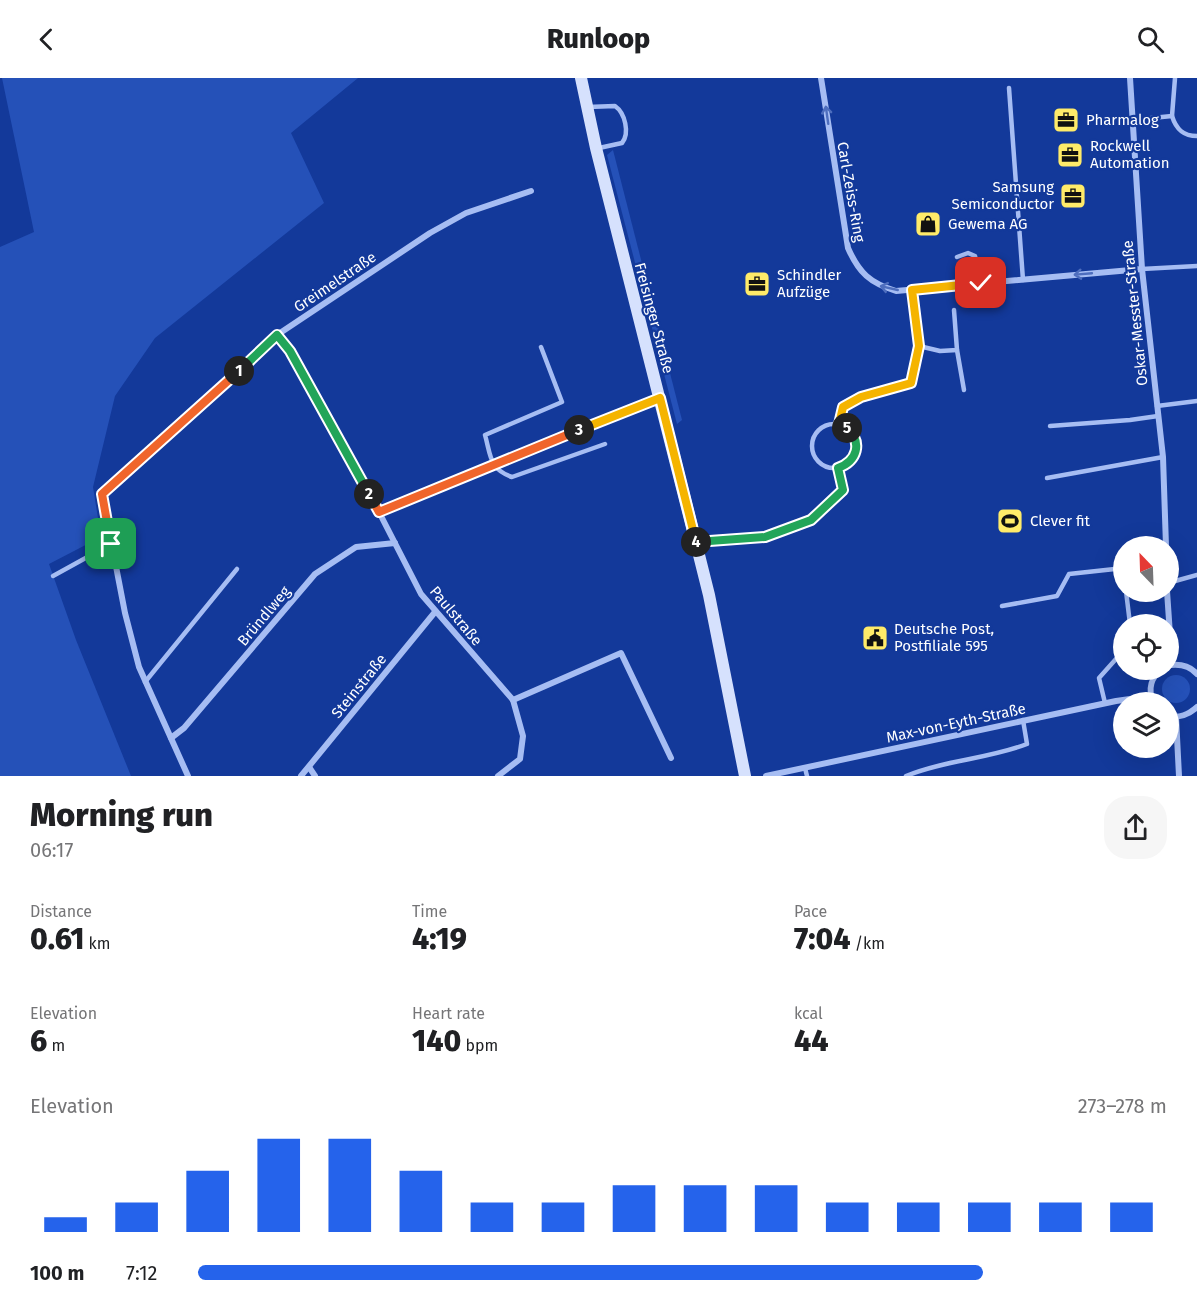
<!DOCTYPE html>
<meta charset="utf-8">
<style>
:root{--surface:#fff;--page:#f6f6f6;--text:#202124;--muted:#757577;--accent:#2563eb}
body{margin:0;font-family:"Fira Sans",sans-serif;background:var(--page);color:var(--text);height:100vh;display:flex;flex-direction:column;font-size:22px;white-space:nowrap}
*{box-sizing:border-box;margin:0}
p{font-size:20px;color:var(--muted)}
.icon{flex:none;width:33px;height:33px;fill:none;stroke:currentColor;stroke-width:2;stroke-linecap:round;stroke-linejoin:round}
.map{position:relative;height:698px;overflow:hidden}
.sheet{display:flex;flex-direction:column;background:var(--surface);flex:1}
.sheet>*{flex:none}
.needle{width:39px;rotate:337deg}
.buttons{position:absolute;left:1113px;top:458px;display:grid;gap:12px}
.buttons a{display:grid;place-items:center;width:66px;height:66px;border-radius:50%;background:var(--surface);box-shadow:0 6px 24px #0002;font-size:30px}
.pin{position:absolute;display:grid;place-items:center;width:51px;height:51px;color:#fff;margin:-26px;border-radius:12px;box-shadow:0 3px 9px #0006}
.km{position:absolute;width:30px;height:30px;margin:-15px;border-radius:50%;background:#222;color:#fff;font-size:16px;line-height:30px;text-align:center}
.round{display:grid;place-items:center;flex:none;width:63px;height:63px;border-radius:24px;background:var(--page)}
.headline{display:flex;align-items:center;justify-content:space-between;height:102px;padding:0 30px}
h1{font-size:33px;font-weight:800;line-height:45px}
.metrics{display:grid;grid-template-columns:repeat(3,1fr);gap:9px;height:102px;padding:6px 30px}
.metrics div{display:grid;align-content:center}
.metrics b{font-size:30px;font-weight:800}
.metrics small{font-size:16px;font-weight:400}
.metrics p{font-size:16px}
.chart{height:168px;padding:12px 30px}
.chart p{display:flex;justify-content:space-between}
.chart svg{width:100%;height:108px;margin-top:6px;stroke:var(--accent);stroke-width:6}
ul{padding:0 30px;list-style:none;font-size:20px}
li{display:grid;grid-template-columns:96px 72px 1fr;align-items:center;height:45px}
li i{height:15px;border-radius:8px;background:var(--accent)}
header{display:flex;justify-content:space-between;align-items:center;height:78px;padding:0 30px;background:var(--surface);font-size:27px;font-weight:800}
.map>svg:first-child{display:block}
.green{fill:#2551b8}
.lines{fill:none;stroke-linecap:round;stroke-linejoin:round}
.service{stroke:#a6bdf3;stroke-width:4.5}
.minor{stroke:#a6bdf3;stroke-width:6}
.secondary{stroke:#d6e1fd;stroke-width:12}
.oneway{stroke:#4e6ebe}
.split-1-casing{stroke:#fff;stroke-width:12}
.split-2-casing{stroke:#fff;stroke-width:12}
.split-3-casing{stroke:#fff;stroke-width:12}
.split-4-casing{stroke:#fff;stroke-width:12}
.split-5-casing{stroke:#fff;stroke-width:12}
.split-6-casing{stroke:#fff;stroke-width:12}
.split-1{stroke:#f0652b;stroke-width:8}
.split-2{stroke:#22a559;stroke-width:8}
.split-3{stroke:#f0652b;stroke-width:8}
.split-4{stroke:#f5b400;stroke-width:8}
.split-5{stroke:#22a559;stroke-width:8}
.split-6{stroke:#f5b400;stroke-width:8}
.labels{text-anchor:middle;stroke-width:4.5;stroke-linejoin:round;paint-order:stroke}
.poi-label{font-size:15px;fill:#fff;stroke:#13399a;text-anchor:start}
.street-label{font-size:15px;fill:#fff;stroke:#13399a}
</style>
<header><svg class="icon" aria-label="back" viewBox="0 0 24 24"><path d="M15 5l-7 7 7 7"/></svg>Runloop<svg class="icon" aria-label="search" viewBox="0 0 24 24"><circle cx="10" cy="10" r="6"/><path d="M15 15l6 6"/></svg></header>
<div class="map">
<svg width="1197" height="698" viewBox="0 0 1197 698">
<rect width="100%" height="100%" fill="#13399a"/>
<g class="green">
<path d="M 2,0 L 358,0 L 291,55 L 324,125 L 155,260 L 115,318 L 93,409 L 101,459 L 49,486 L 76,562 L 131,698 L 0,698 L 0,169 L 34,154 Z"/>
<path d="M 613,72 L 682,342 L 677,346 L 607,77 Z"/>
<circle cx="1176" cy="611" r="14"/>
</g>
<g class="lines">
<g class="service">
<path d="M 1009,10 L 1023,202"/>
<path d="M 588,29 L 615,28 C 625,35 630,55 622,65 L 599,70"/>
<path d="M 1172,38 C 1176,51 1183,58 1197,58"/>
<path d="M 1132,42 L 1172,38 L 1175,0"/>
<path d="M 957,179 L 968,175 L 975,178 L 981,205"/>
<path d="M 1142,191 L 1197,188"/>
<path d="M 919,268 L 940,273 L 957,272 L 954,232"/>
<path d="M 541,269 L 562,324 L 485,357 C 491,378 489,391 512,399 L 605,366"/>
<path d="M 957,272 L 964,312"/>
<path d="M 1157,328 L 1197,323"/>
<path d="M 839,346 L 843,329 L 861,319 L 911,305 L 919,268 L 912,212"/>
<circle cx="834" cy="368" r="22"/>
<path d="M 1050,348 L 1130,342 L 1158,338"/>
<path d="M 1047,400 L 1163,379"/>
<path d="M 696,465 L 765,459 L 811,442 L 843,412 L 838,390"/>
<path d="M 53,498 L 111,466"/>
<path d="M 1168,505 L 1197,497"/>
<path d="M 1126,513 L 1130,546"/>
<path d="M 1002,528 L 1057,518 L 1069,496 L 1124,490"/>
<path d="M 145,604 L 237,491"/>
<path d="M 1105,625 L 1099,600 L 1124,572"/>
<path d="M 805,690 L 807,698"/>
<path d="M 906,698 C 945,682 988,681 1027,666 L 1023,642"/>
</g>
<g class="minor">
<path d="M 821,0 L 848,170 C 859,195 870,205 896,213 L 1142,191"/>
<path d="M 1130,0 L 1142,191 L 1163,379 L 1166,468"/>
<path d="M 277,257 L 290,273 L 379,434 L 421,516 L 513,622 L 621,575 L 671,680"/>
<path d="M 379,434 L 648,323 L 659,320"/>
<path d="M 1167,513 L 1172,586"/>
<path d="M 1171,587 C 1181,586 1190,588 1197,596"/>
<path d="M 1153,624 C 1148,611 1151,599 1162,591"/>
<path d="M 1168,638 C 1180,640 1188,637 1197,629"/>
<path d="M 1176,639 L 1179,698"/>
<path d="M 171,660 L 184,650 L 315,496 L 356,469 L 395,465"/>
<path d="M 309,689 L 315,698"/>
<path d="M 188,698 L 139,589 L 125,535 L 102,416 L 250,284 L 277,257 L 430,155 L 466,135 L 531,113"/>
<path d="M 301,698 L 435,534"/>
<path d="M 498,698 L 520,681 L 523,658 L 513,622"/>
<path d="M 766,698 L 1116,623 L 1151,618"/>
</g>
<path class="secondary" d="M 581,0 L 596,70 L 696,465 L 709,517 L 745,698"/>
</g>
<defs><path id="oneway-shaft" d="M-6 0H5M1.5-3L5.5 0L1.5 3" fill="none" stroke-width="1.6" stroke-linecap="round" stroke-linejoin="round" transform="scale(1.5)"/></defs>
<g class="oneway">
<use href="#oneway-shaft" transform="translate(827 37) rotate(-98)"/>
<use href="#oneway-shaft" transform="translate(1083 196) rotate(175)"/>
<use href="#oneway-shaft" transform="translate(889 210) rotate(-167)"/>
</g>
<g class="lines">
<defs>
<path id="split-1" d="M 111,466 L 102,416 L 239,293"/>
<path id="split-2" d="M 239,293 L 277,257 L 290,273 L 369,416"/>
<path id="split-3" d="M 369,416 L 379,434 L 579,352"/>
<path id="split-4" d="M 579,352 L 660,320 L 696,464"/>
<path id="split-5" d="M 696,464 L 765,459 L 811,442 L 843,412 L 838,390 C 857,383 863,365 847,350"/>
<path id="split-6" d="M 847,350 L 839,346 L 843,329 L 861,319 L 911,305 L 919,268 L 912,212 L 981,205"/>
</defs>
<use href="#split-1" class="split-1-casing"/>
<use href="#split-2" class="split-2-casing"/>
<use href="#split-3" class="split-3-casing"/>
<use href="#split-4" class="split-4-casing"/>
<use href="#split-5" class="split-5-casing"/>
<use href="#split-6" class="split-6-casing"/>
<use href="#split-1" class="split-1"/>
<use href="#split-2" class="split-2"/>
<use href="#split-3" class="split-3"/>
<use href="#split-4" class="split-4"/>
<use href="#split-5" class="split-5"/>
<use href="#split-6" class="split-6"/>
</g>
<defs>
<symbol id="office-square" viewBox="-11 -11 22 22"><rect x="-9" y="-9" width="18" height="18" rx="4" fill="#ffeb69" stroke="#13399a"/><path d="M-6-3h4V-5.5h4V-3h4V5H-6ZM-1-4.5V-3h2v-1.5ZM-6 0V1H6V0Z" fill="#111"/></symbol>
<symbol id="shop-square" viewBox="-11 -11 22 22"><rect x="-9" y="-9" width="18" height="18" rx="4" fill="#ffeb69" stroke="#13399a"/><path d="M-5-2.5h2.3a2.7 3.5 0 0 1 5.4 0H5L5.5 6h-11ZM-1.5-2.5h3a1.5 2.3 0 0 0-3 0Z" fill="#111"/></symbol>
<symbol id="stadium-square" viewBox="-11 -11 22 22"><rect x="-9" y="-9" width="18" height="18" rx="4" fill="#ffeb69" stroke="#13399a"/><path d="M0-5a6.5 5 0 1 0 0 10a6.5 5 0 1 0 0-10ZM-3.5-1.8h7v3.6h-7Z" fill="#111"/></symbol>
<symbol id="civic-square" viewBox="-11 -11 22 22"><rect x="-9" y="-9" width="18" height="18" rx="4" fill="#ffeb69" stroke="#13399a"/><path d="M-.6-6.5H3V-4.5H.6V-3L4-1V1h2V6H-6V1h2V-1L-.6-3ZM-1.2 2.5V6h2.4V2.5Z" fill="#111"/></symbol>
</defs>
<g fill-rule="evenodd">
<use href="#office-square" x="1051" y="27" width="30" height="30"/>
<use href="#office-square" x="1055" y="62" width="30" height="30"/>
<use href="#office-square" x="1058" y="103" width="30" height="30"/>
<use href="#shop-square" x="913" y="131" width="30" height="30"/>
<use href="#office-square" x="742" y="191" width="30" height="30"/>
<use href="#stadium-square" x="995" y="428" width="30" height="30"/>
<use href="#civic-square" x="860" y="545" width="30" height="30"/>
</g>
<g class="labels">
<g class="poi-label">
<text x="1086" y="47">Pharmalog</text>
<text x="1090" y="73">Rockwell<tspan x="1090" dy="17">Automation</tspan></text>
<text x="1054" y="114" text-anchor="end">Samsung<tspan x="1054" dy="17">Semiconductor</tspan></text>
<text x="948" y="151">Gewema AG</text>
<text x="777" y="202">Schindler<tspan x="777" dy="17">Aufzüge</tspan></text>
<text x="1030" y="448">Clever fit</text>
<text x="894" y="556">Deutsche Post,<tspan x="894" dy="17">Postfiliale 595</tspan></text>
</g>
<g class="street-label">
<text transform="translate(851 114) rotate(80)" y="5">Carl-Zeiss-Ring</text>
<text transform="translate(335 204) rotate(-34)" y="5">Greimelstraße</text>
<text transform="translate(1135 235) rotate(-96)" y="5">Oskar-Messter-Straße</text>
<text transform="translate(654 240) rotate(75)" y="5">Freisinger Straße</text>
<text transform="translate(264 538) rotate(-50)" y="5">Bründlweg</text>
<text transform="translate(456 538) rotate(50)" y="5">Paulstraße</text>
<text transform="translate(359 608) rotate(-51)" y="5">Steinstraße</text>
<text transform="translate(956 645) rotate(-12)" y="5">Max-von-Eyth-Straße</text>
</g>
</g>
</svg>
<div class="buttons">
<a><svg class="needle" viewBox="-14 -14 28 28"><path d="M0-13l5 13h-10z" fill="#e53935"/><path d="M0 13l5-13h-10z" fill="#757577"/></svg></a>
<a><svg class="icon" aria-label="locate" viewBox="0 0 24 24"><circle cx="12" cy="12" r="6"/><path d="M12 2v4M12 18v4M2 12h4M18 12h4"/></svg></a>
<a><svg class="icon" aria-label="layers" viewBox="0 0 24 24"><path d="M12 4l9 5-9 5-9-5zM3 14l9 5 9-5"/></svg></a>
</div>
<div class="pin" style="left:111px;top:466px;background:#1e9e55"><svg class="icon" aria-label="arrive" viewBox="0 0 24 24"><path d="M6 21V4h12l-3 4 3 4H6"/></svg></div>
<div class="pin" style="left:981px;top:205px;background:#d93025"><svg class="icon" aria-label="check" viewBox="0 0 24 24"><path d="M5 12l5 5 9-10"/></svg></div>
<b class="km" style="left:239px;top:293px">1</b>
<b class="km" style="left:369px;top:416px">2</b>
<b class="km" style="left:579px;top:352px">3</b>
<b class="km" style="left:696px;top:464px">4</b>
<b class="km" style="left:847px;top:350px">5</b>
</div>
<section class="sheet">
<div class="headline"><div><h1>Morning run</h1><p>06:17</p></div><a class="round"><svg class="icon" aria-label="share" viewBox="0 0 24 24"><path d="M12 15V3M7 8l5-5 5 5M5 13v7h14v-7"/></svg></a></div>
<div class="metrics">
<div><p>Distance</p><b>0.61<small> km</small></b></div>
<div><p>Time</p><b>4:19</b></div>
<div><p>Pace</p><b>7:04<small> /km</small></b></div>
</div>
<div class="metrics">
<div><p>Elevation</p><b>6<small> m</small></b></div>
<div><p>Heart rate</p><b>140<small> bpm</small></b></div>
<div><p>kcal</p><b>44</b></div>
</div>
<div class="chart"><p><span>Elevation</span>273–278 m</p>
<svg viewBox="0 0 160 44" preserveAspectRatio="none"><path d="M5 44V38M15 44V32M25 44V19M35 44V6M45 44V6M55 44V19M65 44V32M75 44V32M85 44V25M95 44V25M105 44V25M115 44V32M125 44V32M135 44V32M145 44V32M155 44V32"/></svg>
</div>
<ul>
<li><b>100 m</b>7:12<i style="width:81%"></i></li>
</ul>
</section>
